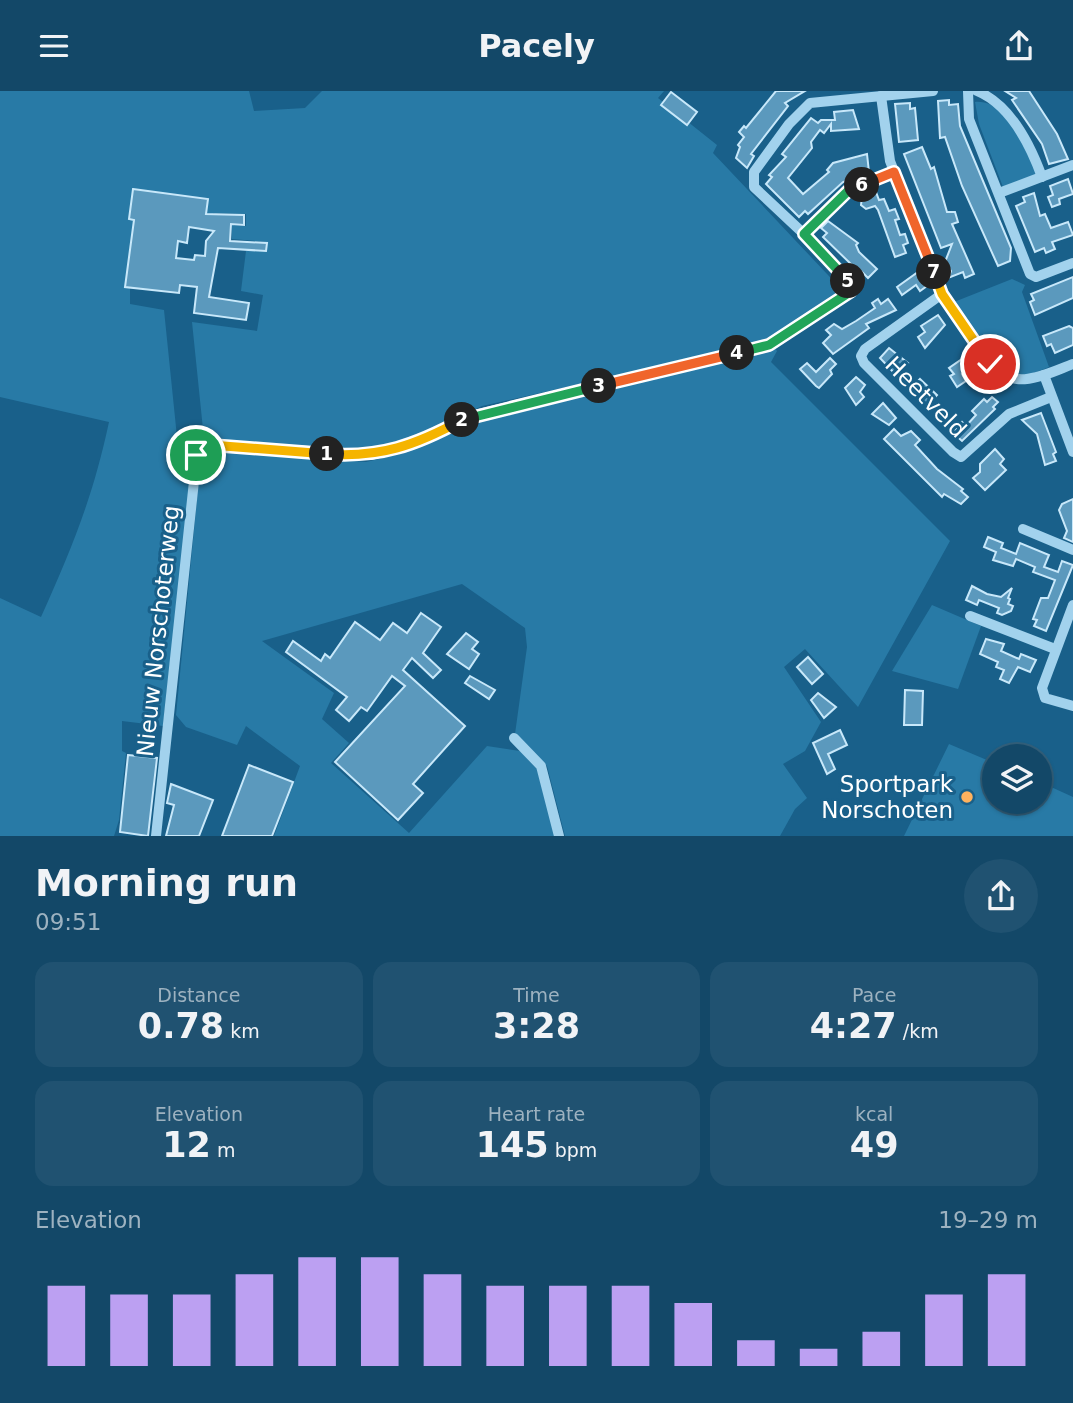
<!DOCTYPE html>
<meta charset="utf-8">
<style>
:root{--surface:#134868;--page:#205271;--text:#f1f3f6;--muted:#9db2c0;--line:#32607c;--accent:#bca0f2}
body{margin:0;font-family:"DejaVu Sans",sans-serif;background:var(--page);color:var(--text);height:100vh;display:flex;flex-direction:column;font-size:26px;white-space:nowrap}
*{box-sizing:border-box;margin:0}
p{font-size:23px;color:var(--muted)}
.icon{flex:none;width:38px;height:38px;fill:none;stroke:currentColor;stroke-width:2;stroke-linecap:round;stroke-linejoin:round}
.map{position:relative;height:745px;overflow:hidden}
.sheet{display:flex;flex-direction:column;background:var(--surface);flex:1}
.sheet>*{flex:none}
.tools{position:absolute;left:982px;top:653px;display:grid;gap:14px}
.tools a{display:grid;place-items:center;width:70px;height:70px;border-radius:50%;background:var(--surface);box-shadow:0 2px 5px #0004,0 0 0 2px var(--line);font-size:35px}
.pin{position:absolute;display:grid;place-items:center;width:60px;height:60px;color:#fff;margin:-30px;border:4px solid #fff;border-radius:50%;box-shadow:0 2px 7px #0007}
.km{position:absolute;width:35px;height:35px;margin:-18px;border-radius:50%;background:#222;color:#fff;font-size:19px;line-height:35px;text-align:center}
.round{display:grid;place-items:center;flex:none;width:74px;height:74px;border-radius:37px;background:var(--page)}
.head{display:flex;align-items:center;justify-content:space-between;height:119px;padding:0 35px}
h1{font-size:38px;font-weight:800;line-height:52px}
.stats{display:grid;grid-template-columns:repeat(3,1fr);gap:10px;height:119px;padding:7px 35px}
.stats div{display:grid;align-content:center;border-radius:18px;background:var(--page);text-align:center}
.stats b{font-size:35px;font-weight:800}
.stats small{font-size:19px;font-weight:400}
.stats p{font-size:19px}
.chart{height:196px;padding:14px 35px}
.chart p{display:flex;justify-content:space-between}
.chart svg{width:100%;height:126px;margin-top:7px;stroke:var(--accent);stroke-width:6}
header{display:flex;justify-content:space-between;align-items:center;height:91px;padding:0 35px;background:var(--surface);font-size:32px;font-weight:800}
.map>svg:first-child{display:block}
.green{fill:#287aa6}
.building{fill:#5b99bd;stroke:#c8e8fa;stroke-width:2;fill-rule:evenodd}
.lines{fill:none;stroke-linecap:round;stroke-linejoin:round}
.minor{stroke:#a2d2ed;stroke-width:10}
.split-1-casing{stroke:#fff;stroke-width:14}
.split-2-casing{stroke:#fff;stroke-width:14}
.split-3-casing{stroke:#fff;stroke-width:14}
.split-4-casing{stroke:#fff;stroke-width:14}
.split-5-casing{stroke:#fff;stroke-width:14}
.split-6-casing{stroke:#fff;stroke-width:14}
.split-7-casing{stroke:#fff;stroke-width:14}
.split-8-casing{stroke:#fff;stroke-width:14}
.split-1{stroke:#f5b400;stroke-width:9}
.split-2{stroke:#f5b400;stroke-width:9}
.split-3{stroke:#22a559;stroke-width:9}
.split-4{stroke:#f0652b;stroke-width:9}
.split-5{stroke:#22a559;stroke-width:9}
.split-6{stroke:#22a559;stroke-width:9}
.split-7{stroke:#f0652b;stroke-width:9}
.split-8{stroke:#f5b400;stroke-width:9}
.poi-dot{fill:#ffb25e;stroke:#19608a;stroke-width:2.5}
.labels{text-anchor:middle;stroke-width:6;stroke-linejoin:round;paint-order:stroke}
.street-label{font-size:23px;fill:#fff;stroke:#19608a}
.poi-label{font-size:23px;fill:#fff;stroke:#19608a;text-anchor:end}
</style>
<header><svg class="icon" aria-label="menu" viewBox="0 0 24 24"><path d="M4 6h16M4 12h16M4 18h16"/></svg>Pacely<svg class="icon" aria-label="share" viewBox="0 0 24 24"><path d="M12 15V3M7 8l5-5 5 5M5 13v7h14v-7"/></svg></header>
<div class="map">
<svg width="1073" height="745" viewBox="0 0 1073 745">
<rect width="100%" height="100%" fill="#19608a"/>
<g class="green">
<path d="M 0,0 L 249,0 L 254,20 L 305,17 L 322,0 L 664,0 L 658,7 L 717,54 L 713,62 L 844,201 L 771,250 L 482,315 L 400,354 L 384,359 L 351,361 L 204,348 L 192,231 L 257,240 L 263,204 L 241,200 L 246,160 L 267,160 L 267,151 L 232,148 L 232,134 L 246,135 L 246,123 L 213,122 L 213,133 L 146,125 L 130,187 L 130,213 L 164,219 L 177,346 L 195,348 L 163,635 L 122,630 L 122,660 L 126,662 L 119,729 L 114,745 L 0,745 L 0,507 L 41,526 C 72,457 93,406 109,331 L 0,306 Z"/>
<path d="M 975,11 C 1008,8 1026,58 1037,83 L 1003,96 L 979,33 Z"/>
<path d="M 1012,188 L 1025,194 L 1022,201 L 1049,276 C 1036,281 1020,289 1006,282 C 989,274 965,227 954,211 Z"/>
<path d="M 773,255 L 777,260 L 771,271 L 950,450 L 858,616 L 805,558 L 784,576 L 821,631 L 805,660 L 783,673 L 807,707 L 795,718 L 780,745 L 565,745 L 547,675 L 515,643 L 527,556 L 525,537 L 462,493 L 262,550 L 334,602 L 322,628 L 349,652 L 331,672 L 409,742 L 487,655 L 520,660 L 537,678 L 555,745 L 274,745 L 300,675 L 246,635 L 237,654 L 186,636 L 176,624 L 202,357 L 366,371 L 404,362 L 472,327 L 760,263 L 759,259 Z"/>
<path d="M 932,514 L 981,535 L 958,598 L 892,580 Z"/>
<path d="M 949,653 L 994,672 L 994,710 L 1040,710 L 1040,691 L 1073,706 L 1073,745 L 904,745 Z"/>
</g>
<g class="building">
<path d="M 776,0 L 805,0 L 785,12 L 788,15 L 751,63 L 754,65 L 747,77 L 736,67 L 740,56 L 738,54 L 744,46 L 739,41 L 744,35 L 746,37 Z"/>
<path d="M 1005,0 L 1029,0 L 1057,43 L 1068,68 L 1049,73 L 1042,53 L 1012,9 L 1016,7 Z"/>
<path d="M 671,1 L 697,21 L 687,34 L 661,14 Z"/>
<path d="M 949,9 L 949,14 L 958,13 L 960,35 L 1011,157 L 1010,170 L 998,175 L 962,95 L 945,46 L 940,47 L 938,10 Z"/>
<path d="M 910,12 L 910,18 L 915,17 L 918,49 L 899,51 L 895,13 Z"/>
<path d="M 853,19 L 859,38 L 831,40 L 831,33 L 824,42 L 820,39 L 811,51 L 812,57 L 788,87 L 803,103 L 829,81 L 827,79 L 833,72 L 867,63 L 869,81 L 843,91 L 808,123 L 805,120 L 799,126 L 766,93 L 772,86 L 769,84 L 786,66 L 782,63 L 811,27 L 818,32 L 821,29 L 835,29 L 834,21 Z"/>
<path d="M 922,56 L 931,78 L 934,76 L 947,121 L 955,121 L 958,131 L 952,133 L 974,183 L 965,187 L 963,181 L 948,187 L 951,180 L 945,171 L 952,153 L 941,157 L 904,63 Z"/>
<path d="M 1068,88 L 1073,103 L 1059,108 L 1060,113 L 1052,116 L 1048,106 L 1053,104 L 1050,95 Z"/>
<path d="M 133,98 L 208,108 L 206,123 L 244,124 L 244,134 L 231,133 L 230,150 L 267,152 L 266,160 L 218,157 L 209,206 L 249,212 L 246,229 L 194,222 L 197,196 L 180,194 L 179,202 L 125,196 L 134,129 L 129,128 ZM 189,136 L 214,140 L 206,150 L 205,165 L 195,164 L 194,169 L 176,167 L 178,150 L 187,152 Z"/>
<path d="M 876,101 L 879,109 L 884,108 L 889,120 L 895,118 L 899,128 L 895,129 L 900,144 L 905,143 L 908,152 L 903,154 L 906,162 L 895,166 L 878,119 L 875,115 L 866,118 L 861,114 L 862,106 Z"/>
<path d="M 1034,102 L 1040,125 L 1045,123 L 1051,137 L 1068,131 L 1073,144 L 1052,151 L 1055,158 L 1046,162 L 1044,157 L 1035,161 L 1016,115 L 1025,111 L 1023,106 Z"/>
<path d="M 828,130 L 858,152 L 856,154 L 859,161 L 877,178 L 868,187 L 862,181 L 859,184 L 851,177 L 853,175 L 823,146 L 827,142 L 821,137 Z"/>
<path d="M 918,181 L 927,195 L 920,200 L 916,194 L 902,204 L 897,196 Z"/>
<path d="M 1073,186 L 1073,207 L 1035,224 L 1030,211 L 1034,209 L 1031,203 Z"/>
<path d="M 878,208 L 881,213 L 888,208 L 896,219 L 866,233 L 869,237 L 833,263 L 823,252 L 831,244 L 826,239 L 834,233 L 842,238 L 856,230 L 875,217 L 872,212 Z"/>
<path d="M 938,224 L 945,234 L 925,257 L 918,246 L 925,241 L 921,235 Z"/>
<path d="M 1069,235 L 1073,237 L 1073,254 L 1055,262 L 1051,253 L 1047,255 L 1043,245 Z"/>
<path d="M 889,257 L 908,272 L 896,284 L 880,267 Z"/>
<path d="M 965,266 L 972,276 L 962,283 L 966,290 L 957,296 L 950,285 L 954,283 L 949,277 Z"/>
<path d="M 830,267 L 836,273 L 830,279 L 832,283 L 819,297 L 816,295 L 800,278 L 807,272 L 816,281 Z"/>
<path d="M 856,286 L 865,294 L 860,301 L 864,306 L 856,314 L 845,297 Z"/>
<path d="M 920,288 L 937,304 L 927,315 L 912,296 Z"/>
<path d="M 992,306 L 998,311 L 993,316 L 995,318 L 962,350 L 952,341 L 962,331 L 966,335 L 976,324 L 972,320 L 984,308 L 987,311 Z"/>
<path d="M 883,312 L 896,327 L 889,334 L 872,323 Z"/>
<path d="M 1041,322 L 1056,361 L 1053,363 L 1056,370 L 1045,374 L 1037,343 L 1022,329 Z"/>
<path d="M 894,338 L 901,345 L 911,340 L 920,349 L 915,354 L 937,378 L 963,398 L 961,400 L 968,406 L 961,413 L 944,403 L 942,406 L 884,348 Z"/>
<path d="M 995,358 L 1004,368 L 1000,373 L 1006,379 L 985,399 L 973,387 L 980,381 L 980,373 Z"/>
<path d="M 1073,408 L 1073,451 L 1064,447 L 1067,440 L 1059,419 L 1062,413 Z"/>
<path d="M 988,446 L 1003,452 L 1001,457 L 1016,463 L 1020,452 L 1049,464 L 1044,476 L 1058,481 L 1062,470 L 1073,474 L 1046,540 L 1034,535 L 1037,529 L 1033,528 L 1041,507 L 1048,507 L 1055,489 L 1033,481 L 1035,476 L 1016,468 L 1013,475 L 993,469 L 996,461 L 984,456 Z"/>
<path d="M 972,495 L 987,503 L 1001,506 L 1012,497 L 1008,507 L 1010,508 L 1008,513 L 1013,515 L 1011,520 L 1002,524 L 997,522 L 999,517 L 979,509 L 977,514 L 966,509 Z"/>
<path d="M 421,522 L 441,536 L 423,562 L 441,579 L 433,587 L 412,567 L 403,579 L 465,635 L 413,693 L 423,702 L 398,729 L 335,671 L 405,595 L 392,585 L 367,620 L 361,616 L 349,630 L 336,619 L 347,606 L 286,561 L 293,550 L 321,570 L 325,563 L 330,567 L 355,531 L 380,549 L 393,532 L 407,542 Z"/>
<path d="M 466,542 L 478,551 L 472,558 L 479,563 L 469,578 L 447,563 Z"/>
<path d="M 986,548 L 1004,553 L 1001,560 L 1019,568 L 1021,563 L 1036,569 L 1030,581 L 1018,576 L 1009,592 L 1000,588 L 1004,579 L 996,576 L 998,571 L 980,563 Z"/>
<path d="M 808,566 L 823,583 L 812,593 L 797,576 Z"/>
<path d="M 470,585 L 495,599 L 489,608 L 465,592 Z"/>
<path d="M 905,599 L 923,600 L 922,634 L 904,634 Z"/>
<path d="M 818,602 L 836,616 L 824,627 L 811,609 Z"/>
<path d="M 840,639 L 847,654 L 828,663 L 835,678 L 827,683 L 813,652 Z"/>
<path d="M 128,664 L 157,667 L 148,745 L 120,741 Z"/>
<path d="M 249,674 L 293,691 L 272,745 L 222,745 Z"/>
<path d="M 171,693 L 213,709 L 199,745 L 166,745 L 174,714 L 167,712 Z"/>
</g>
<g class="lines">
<g class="minor">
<path d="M 968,0 L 969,28 L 1030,183 L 1036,186 L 1073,172"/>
<path d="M 977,0 C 1011,14 1030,53 1042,86"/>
<path d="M 881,5 L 890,70 L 942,203 L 990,273 C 1014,301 1044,284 1073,273"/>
<path d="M 999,102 L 1073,74"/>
<path d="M 804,143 L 848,100 L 893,81"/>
<path d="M 942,203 L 865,258 L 861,265 L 864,272 L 953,361 L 961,366 L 1009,323 L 1051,306"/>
<path d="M 1044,284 L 1073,361"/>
<path d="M 1023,438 L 1073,459"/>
<path d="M 1073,514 L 1042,597 L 1045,607 L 1073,615"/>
<path d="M 970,525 L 1055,558"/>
<path d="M 514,647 L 541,675 L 559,745"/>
<path d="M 156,745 L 198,353 L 372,364 L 431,346 L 470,325 L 769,254 L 851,201 L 850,194 L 804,143 L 754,96 L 754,81 L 789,33 L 810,12 L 933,0"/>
</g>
</g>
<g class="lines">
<defs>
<path id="split-1" d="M 196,364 L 198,353 L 327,363"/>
<path id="split-2" d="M 327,363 C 380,367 416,354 462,329"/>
<path id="split-3" d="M 462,329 L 599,295"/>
<path id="split-4" d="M 599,295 L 737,262"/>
<path id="split-5" d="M 737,262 L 769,254 L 850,201 L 848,190"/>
<path id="split-6" d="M 848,190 L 804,143 L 848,100 L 862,94"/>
<path id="split-7" d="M 862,94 L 894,81 L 934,181"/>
<path id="split-8" d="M 934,181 L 942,203 L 990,273"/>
</defs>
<use href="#split-1" class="split-1-casing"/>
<use href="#split-2" class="split-2-casing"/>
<use href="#split-3" class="split-3-casing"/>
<use href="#split-4" class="split-4-casing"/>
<use href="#split-5" class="split-5-casing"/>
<use href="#split-6" class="split-6-casing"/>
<use href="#split-7" class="split-7-casing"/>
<use href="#split-8" class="split-8-casing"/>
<use href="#split-1" class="split-1"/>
<use href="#split-2" class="split-2"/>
<use href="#split-3" class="split-3"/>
<use href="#split-4" class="split-4"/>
<use href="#split-5" class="split-5"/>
<use href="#split-6" class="split-6"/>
<use href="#split-7" class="split-7"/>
<use href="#split-8" class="split-8"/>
</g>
<circle class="poi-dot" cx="967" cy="706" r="7"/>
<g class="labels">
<g class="street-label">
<text transform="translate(926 306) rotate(45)" y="8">Heetveld</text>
<text transform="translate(158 540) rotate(-84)" y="8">Nieuw Norschoterweg</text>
</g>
<g class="poi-label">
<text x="953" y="701">Sportpark<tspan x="953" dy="26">Norschoten</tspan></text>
</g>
</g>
</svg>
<div class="tools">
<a><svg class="icon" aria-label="layers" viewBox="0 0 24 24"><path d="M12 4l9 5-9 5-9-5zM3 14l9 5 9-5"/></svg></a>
</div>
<div class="pin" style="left:196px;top:364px;background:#1e9e55"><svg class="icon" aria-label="arrive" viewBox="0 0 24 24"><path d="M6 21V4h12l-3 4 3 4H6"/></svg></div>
<div class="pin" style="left:990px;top:273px;background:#d93025"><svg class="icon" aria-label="check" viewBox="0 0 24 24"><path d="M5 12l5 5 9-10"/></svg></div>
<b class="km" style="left:327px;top:363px">1</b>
<b class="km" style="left:462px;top:329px">2</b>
<b class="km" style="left:599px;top:295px">3</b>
<b class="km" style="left:737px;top:262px">4</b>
<b class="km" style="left:848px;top:190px">5</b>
<b class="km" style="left:862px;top:94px">6</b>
<b class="km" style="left:934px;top:181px">7</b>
</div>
<section class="sheet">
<div class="head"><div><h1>Morning run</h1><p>09:51</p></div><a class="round"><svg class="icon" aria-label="share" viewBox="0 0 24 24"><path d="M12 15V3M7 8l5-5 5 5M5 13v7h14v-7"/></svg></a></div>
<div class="stats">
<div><p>Distance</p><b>0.78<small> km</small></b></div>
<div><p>Time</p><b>3:28</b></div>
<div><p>Pace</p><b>4:27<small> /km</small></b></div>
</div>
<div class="stats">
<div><p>Elevation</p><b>12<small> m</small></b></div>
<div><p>Heart rate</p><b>145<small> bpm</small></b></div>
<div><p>kcal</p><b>49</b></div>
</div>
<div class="chart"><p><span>Elevation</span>19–29 m</p>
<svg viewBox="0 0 160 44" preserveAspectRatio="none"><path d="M5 44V16M15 44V19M25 44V19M35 44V12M45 44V6M55 44V6M65 44V12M75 44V16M85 44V16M95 44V16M105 44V22M115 44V35M125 44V38M135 44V32M145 44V19M155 44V12"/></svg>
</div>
</section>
